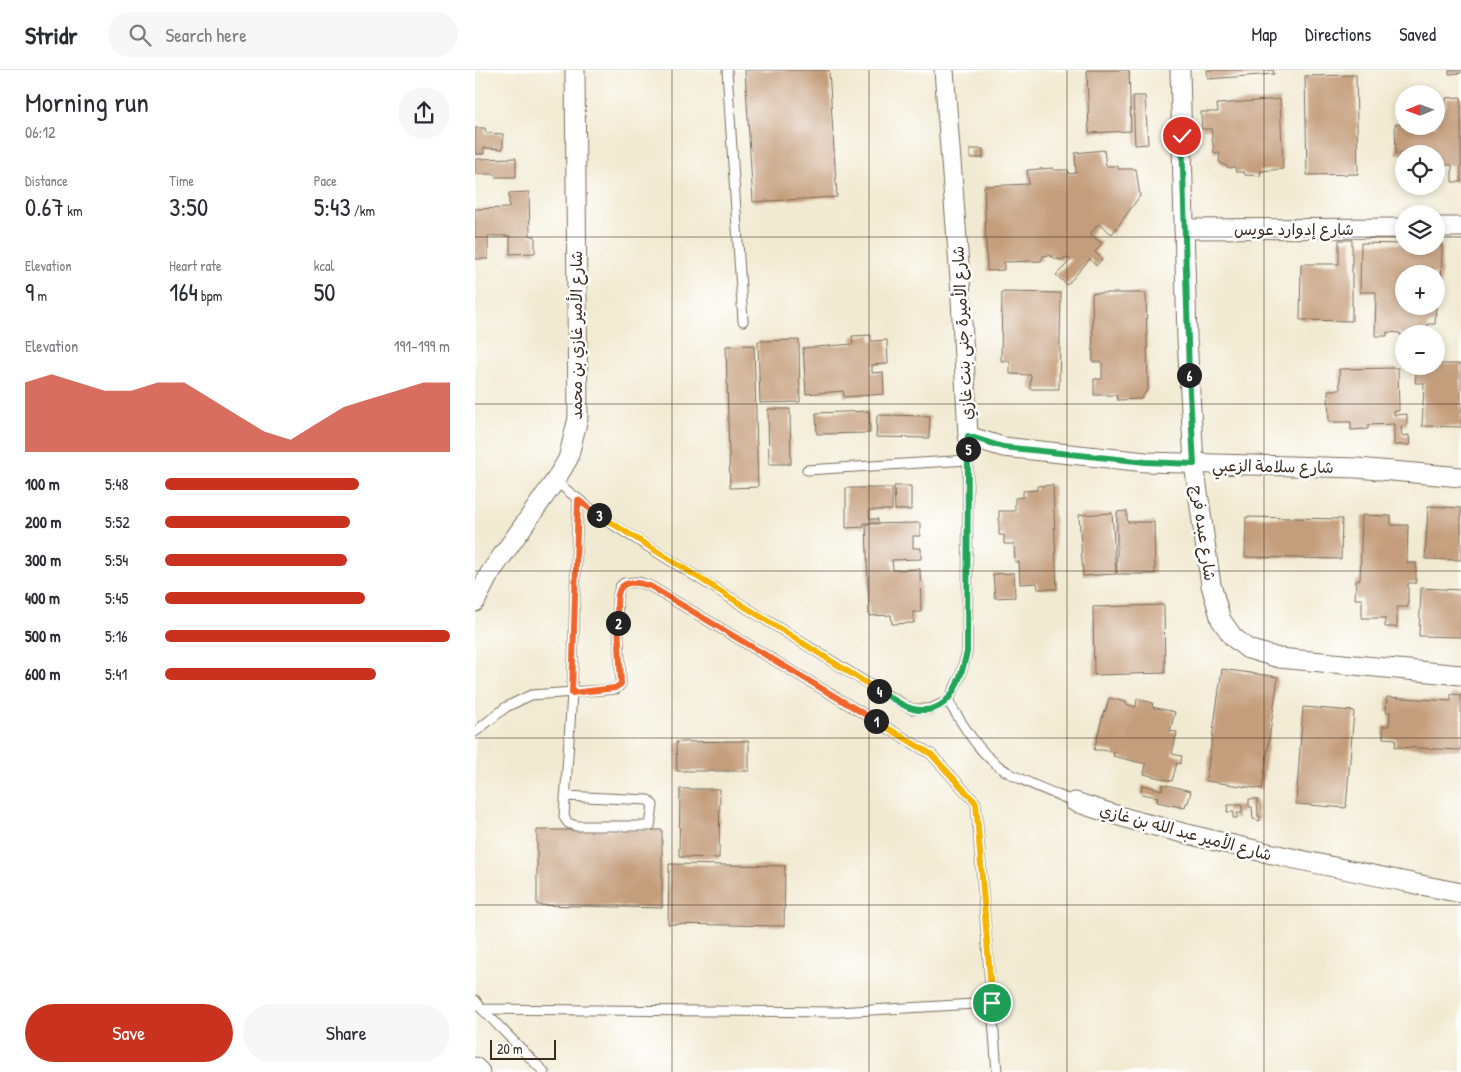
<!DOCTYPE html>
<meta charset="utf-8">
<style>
:root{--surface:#fff;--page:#f7f7f7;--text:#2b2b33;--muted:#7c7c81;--line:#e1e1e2;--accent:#c8321e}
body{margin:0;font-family:"Patrick Hand","Playpen Sans Arabic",sans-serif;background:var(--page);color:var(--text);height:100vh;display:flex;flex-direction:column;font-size:19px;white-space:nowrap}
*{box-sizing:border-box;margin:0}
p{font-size:16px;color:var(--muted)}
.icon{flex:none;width:28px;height:28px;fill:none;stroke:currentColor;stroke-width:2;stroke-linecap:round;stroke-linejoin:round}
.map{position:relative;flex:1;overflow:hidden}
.panel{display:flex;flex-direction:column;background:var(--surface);width:475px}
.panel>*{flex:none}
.needle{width:32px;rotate:269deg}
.tools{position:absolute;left:920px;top:15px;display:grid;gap:10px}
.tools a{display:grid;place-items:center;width:50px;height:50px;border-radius:50%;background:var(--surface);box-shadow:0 2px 8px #0003;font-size:25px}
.scale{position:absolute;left:15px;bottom:12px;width:66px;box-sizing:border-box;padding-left:5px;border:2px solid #3b2a1e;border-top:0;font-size:14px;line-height:18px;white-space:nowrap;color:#3b2a1e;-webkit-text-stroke:4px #fff;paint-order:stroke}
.pin{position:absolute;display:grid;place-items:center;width:42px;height:42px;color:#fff;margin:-21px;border:2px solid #fff;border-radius:50%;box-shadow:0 1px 5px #0007}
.km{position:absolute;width:25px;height:25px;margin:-12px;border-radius:50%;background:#222;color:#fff;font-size:14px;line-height:25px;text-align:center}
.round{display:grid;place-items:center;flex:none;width:52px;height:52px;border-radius:26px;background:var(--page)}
.overview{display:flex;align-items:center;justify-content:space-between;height:85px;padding:0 25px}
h1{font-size:28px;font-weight:600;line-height:38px}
.figures{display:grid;grid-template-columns:repeat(3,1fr);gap:8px;height:85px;padding:5px 25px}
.figures div{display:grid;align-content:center}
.figures b{font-size:25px;font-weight:600}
.figures small{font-size:14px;font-weight:400}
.figures p{font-size:14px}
.chart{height:140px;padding:10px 25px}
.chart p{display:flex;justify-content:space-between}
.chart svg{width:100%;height:90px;margin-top:5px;fill:var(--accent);opacity:.7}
.button{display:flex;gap:10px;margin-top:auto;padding:10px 25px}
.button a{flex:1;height:58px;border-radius:30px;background:var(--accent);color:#fff;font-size:20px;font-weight:600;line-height:58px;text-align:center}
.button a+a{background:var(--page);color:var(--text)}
ul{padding:0 25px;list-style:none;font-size:16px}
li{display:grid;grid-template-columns:80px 60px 1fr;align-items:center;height:38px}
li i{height:12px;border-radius:6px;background:var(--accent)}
header{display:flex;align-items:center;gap:30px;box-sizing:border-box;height:70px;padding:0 25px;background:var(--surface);border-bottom:1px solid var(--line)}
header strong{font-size:24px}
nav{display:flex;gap:28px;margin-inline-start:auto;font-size:18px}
.search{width:350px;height:45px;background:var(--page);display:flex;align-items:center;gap:12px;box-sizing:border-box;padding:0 18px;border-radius:28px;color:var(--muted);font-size:19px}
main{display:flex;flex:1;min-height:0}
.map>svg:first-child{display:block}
.building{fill:#c49e7b}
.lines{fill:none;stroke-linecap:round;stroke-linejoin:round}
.lane-casing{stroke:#7b6d5d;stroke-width:11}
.street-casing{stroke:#7b6d5d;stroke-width:21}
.lane{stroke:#fff;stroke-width:9}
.street{stroke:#fff;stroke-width:19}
.split-1-casing{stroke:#fff;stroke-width:10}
.split-2-casing{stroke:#fff;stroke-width:10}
.split-3-casing{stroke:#fff;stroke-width:10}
.split-4-casing{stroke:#fff;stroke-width:10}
.split-5-casing{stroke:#fff;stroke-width:10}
.split-6-casing{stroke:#fff;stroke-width:10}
.split-7-casing{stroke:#fff;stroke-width:10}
.split-1{stroke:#f5b400;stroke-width:6}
.split-2{stroke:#f0652b;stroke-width:6}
.split-3{stroke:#f0652b;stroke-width:6}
.split-4{stroke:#f5b400;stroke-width:6}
.split-5{stroke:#22a559;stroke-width:6}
.split-6{stroke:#22a559;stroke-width:6}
.split-7{stroke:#22a559;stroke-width:6}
.grid{fill:none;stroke:#3b2a1e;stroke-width:1;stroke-opacity:0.55}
.labels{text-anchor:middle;stroke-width:5;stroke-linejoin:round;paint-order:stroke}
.street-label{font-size:16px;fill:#3b2a1e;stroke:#fff}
</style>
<header>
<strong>Stridr</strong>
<div class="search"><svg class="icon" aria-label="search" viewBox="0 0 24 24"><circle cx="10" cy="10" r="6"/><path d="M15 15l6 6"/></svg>Search here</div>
<nav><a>Map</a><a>Directions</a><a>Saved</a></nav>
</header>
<main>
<section class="panel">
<div class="overview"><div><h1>Morning run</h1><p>06:12</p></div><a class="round"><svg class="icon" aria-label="share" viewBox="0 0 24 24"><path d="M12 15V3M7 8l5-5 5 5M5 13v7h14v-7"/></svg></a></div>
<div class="figures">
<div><p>Distance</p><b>0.67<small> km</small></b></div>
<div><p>Time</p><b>3:50</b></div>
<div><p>Pace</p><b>5:43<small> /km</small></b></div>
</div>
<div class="figures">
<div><p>Elevation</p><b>9<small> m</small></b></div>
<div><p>Heart rate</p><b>164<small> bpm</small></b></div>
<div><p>kcal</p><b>50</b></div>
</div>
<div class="chart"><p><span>Elevation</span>191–199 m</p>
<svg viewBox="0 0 160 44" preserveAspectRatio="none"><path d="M0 44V10L10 6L20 10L30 14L40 14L50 10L60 10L70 18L80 26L90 34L100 38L110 30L120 22L130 18L140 14L150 10L160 10V44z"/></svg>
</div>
<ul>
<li><b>100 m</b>5:48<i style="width:68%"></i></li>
<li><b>200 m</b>5:52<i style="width:65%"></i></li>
<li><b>300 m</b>5:54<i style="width:64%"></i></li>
<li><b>400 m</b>5:45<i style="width:70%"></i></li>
<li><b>500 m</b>5:16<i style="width:100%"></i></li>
<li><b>600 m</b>5:41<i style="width:74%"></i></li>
</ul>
<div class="button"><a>Save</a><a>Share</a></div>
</section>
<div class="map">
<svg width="986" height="1002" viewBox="0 0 986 1002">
<rect width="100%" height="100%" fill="#fff"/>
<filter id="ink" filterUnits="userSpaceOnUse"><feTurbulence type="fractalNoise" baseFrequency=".02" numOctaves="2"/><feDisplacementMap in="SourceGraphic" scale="10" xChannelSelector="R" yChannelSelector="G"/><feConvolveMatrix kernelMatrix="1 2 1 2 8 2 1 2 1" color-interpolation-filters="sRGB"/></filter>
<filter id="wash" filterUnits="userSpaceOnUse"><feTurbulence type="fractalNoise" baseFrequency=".0096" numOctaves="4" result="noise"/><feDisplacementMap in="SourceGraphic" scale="20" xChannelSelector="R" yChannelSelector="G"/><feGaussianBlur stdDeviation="1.12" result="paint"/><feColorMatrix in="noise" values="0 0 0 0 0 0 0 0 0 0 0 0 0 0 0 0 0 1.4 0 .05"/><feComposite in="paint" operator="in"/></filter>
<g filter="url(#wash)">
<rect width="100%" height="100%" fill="#f1ead2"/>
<g id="blocks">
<g class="building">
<path d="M 270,0 L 354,0 L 362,127 L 278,132 Z"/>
<path d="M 612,0 L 654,0 L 656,61 L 614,63 Z"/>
<path d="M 732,0 L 798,0 L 799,4 L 733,9 Z"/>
<path d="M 974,0 L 986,0 L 986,3 L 974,4 Z"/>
<path d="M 881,5 L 883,104 L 832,105 L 830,6 Z"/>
<path d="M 658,26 L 670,26 L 673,74 L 660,75 Z"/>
<path d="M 986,27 L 986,112 L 977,112 L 977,95 L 961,95 L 961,84 L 921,84 L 920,54 L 929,54 L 929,56 L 961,56 L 961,38 L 971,38 L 971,28 Z"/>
<path d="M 805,29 L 808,99 L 785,101 L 786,106 L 770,105 L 769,102 L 761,102 L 760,97 L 755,98 L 744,92 L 745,82 L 739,83 L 736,59 L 727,59 L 726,42 L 743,42 L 742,34 Z"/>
<path d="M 0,58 L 10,58 L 11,63 L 28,64 L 28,79 L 9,78 L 9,84 L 0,84 Z"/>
<rect x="495" y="79" width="13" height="9"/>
<path d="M 629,80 L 631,96 L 643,96 L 643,99 L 661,99 L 665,126 L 637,164 L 623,154 L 615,165 L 627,173 L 620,182 L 627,189 L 621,196 L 615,189 L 592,215 L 581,205 L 596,190 L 590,187 L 587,190 L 581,189 L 574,185 L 568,186 L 566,191 L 529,192 L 529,200 L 512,201 L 509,116 L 554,114 L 552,100 L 578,98 L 578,100 L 593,100 L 594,104 L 601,103 L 600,83 Z"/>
<path d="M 41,88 L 41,107 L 20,107 L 19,104 L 0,104 L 0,89 Z"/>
<path d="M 54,122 L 55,166 L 60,166 L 60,183 L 35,184 L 35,166 L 13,166 L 13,189 L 0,189 L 0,139 L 34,138 L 34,123 Z"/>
<path d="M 864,170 L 877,170 L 877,251 L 825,250 L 826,194 L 864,194 Z"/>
<path d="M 886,173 L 929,174 L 929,176 L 967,175 L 966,223 L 961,223 L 961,204 L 929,204 L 929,236 L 961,236 L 960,254 L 953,254 L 953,263 L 929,265 L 925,265 L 925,263 L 912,262 L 912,266 L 900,266 L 901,222 L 885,222 Z"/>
<path d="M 527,222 L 586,223 L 584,319 L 555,319 L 556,305 L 535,304 L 535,291 L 526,291 Z"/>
<path d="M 617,223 L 671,223 L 673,319 L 666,329 L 642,330 L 641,325 L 619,325 L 619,309 L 627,309 L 627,292 L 618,292 Z"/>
<path d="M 396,265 L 396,271 L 412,270 L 413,294 L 397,295 L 397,303 L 408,302 L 409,324 L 369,327 L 368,321 L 331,324 L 328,278 L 378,274 L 377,266 Z"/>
<path d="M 324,270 L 325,332 L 285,333 L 283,271 Z"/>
<path d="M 279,275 L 283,417 L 255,418 L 251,276 Z"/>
<path d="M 961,294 L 986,294 L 986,357 L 947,356 L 949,313 L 940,313 L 941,303 L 947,303 L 947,296 L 961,296 Z"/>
<path d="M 923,298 L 924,341 L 919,341 L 919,345 L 932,344 L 932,355 L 926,356 L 927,366 L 934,365 L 935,375 L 919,375 L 919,354 L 893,355 L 893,359 L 876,360 L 876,352 L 854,352 L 853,320 L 865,320 L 864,299 Z"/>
<path d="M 293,339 L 315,339 L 316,394 L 294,394 Z"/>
<path d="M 394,341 L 395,363 L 342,364 L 341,343 Z"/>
<path d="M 402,345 L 455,346 L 454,368 L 401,367 Z"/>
<path d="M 578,415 L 582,519 L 563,519 L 562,513 L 545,514 L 544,492 L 540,492 L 539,474 L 529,474 L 529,465 L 524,465 L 524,441 L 540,441 L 540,428 L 548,427 L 548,421 L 562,420 L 562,416 Z"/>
<path d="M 419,416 L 436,416 L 436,440 L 420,440 Z"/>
<path d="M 371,418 L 417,418 L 417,440 L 394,440 L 395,449 L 403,449 L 403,453 L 389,453 L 389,457 L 371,458 Z"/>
<path d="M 953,436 L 986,438 L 986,490 L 950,489 Z"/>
<path d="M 652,441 L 652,452 L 679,452 L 680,504 L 642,504 L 642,442 Z"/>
<path d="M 637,443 L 641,504 L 608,506 L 604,445 Z"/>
<path d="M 887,445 L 916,446 L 916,455 L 933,455 L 932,493 L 941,493 L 941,513 L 933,513 L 933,537 L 922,537 L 922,557 L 910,557 L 910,548 L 887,548 L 887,529 L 880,529 L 881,510 L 885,510 Z"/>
<path d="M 771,447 L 867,449 L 866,489 L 770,487 Z"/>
<path d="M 445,453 L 445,466 L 438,466 L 438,478 L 446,478 L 446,489 L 417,490 L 418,500 L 445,499 L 446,542 L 438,542 L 439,553 L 417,554 L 416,545 L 394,546 L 391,454 Z"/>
<path d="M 539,503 L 540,527 L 520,528 L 518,504 Z"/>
<path d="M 946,518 L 986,520 L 986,567 L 944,566 Z"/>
<path d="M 689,535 L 690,603 L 619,605 L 618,537 Z"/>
<path d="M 747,599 L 803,607 L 787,719 L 731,711 Z"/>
<path d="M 976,624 L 986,625 L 986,680 L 920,677 L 921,669 L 908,668 L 908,656 L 914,656 L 915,642 L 911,642 L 912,627 L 976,631 Z"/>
<path d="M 634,628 L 651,632 L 651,634 L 661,637 L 662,629 L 678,633 L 677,637 L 700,642 L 695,661 L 702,662 L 697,684 L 707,686 L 705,694 L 702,693 L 697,711 L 669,704 L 671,694 L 638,686 L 639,682 L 627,680 L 619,680 L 629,641 L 630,642 Z"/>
<path d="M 828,637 L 879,641 L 871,738 L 821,734 Z"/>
<path d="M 274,671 L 274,701 L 202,701 L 201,672 Z"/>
<path d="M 688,714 L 716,721 L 713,733 L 711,733 L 710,738 L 682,732 L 683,727 L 666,724 L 667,715 L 687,720 Z"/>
<path d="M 205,719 L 245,719 L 244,788 L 204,787 Z"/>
<path d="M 774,729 L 782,729 L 783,746 L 785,746 L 785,751 L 778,749 L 777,737 L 774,737 Z"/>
<path d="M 753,735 L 767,735 L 767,743 L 762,743 L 762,748 L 758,748 L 759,742 L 752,742 Z"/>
<path d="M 62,760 L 187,760 L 187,838 L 62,835 Z"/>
<path d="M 194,794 L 310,796 L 309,856 L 193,854 Z"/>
</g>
</g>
</g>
<g filter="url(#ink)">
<use href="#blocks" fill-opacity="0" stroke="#7b6d5d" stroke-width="1"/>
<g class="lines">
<defs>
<g id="lane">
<path d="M 252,0 L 268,251"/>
<path d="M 332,400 L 493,390"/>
<path d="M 80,411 L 129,449 L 400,618 L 437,639 L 455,639 L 473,631 L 485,607 L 492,582 L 493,366"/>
<path d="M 473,631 C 490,658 507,689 536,704 C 556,715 579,723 600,732"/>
<path d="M 0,662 L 31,637 L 56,625 L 141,619 L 146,614 L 142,529 L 145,517 L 149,513 L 163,512 L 175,516 L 456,684 L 501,733 L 522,1002"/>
<path d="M 90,726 L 173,730 L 178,735 L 175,756 L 101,756 L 93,753 L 89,747 L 97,623 L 103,430"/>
<path d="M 0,930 L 7,939 L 362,942 L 517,933"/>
<path d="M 7,939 L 69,1002"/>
</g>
<g id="street">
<path d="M 469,0 L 485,209 L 493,366 L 528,377 L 671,392 L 882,398 L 986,407"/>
<path d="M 705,0 L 712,268 L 719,394 L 736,515 L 746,550 L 758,567 L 773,579 L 804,588 L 986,605"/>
<path d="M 961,157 L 986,157"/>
<path d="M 709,159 L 929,158"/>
<path d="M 0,532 L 15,503 L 80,411 L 93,389 L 103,348 L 100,0"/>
<path d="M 600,732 C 626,740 651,749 677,755 C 779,782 883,802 986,823"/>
<path d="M 0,997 L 5,1002"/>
</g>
</defs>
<use href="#lane" class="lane-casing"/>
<use href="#street" class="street-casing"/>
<use href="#lane" class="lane"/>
<use href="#street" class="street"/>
</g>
</g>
<g class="lines" filter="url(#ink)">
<defs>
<path id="split-1" d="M 401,651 L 456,684 L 501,733 L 517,933"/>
<path id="split-2" d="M 143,553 C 141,525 139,504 175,516 L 401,651"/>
<path id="split-3" d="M 124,445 L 103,430 L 97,623 L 140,618 L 146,614 L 143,553"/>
<path id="split-4" d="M 124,445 L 404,621"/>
<path id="split-5" d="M 404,621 C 413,626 429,637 438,639 C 476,647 485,610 492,582 L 493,379"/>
<path id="split-6" d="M 493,379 L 493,366 L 528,377 L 671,392 L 719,394 L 714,305"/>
<path id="split-7" d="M 707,66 L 714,305"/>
</defs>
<use href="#split-1" class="split-1-casing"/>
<use href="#split-2" class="split-2-casing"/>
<use href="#split-3" class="split-3-casing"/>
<use href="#split-4" class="split-4-casing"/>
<use href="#split-5" class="split-5-casing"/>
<use href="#split-6" class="split-6-casing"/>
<use href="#split-7" class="split-7-casing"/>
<use href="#split-1" class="split-1"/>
<use href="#split-2" class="split-2"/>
<use href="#split-3" class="split-3"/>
<use href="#split-4" class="split-4"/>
<use href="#split-5" class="split-5"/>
<use href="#split-6" class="split-6"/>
<use href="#split-7" class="split-7"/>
</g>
<path class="grid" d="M 197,0 L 197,1002M 394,0 L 394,1002M 592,0 L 592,1002M 789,0 L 789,1002M 0,167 L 929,167M 961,167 L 986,167M 0,334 L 986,334M 0,501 L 986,501M 0,668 L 986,668M 0,835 L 986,835"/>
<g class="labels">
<g class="street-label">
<text x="819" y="165">شارع إدوارد عويس</text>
<text transform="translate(487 263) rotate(-93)" y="6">شارع الأميرة جنى بنت غازي</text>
<text transform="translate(101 265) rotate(-90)" y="6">شارع الأمير غازي بن محمد</text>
<text transform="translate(798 396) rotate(1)" y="6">شارع سلامة الزعبي</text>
<text transform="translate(729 463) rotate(82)" y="6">شارع عبده فرج</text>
<text transform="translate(711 762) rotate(15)" y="6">شارع الأمير عبد الله بن غازي</text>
</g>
</g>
</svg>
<div class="tools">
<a><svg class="needle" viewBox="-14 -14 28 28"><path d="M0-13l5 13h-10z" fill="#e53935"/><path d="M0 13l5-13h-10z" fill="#7c7c81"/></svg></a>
<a><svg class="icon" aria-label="locate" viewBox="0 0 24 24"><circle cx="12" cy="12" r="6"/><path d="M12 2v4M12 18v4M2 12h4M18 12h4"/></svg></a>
<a><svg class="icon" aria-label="layers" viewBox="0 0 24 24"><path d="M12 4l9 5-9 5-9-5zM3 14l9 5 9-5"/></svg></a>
<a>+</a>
<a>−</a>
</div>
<div class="scale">20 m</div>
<div class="pin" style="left:517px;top:933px;background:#1e9e55"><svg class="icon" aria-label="arrive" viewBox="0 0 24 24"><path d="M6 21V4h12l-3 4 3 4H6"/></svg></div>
<div class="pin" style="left:707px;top:66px;background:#d93025"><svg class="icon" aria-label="check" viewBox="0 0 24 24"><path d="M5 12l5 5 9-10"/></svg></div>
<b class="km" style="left:401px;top:651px">1</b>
<b class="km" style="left:143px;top:553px">2</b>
<b class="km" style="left:124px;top:445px">3</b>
<b class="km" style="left:404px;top:621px">4</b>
<b class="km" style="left:493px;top:379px">5</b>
<b class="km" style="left:714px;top:305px">6</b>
</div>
</main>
